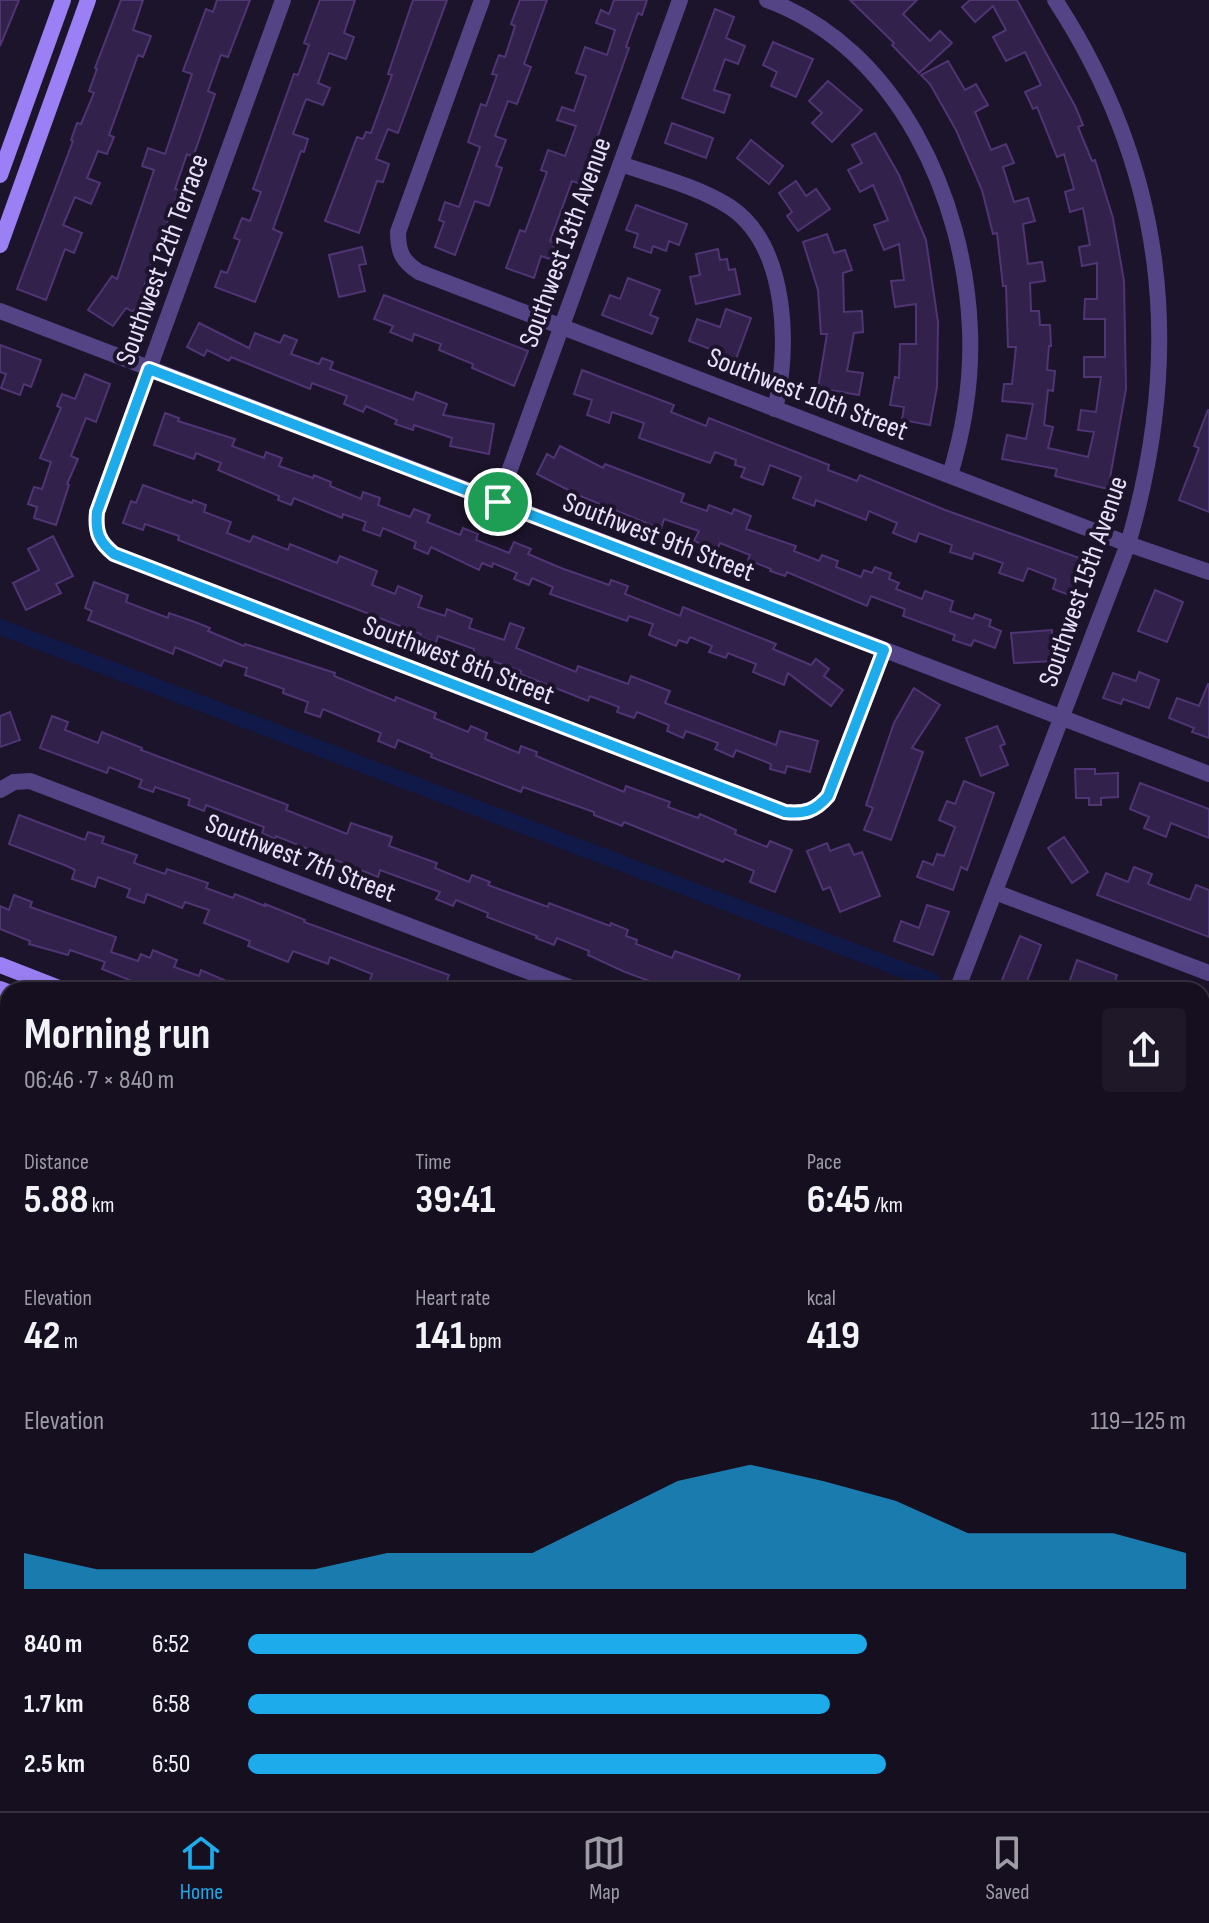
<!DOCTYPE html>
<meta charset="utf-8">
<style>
:root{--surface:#150f20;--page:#1e1829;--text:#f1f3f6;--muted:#9d9ca5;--line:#342f3e;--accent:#1dabeb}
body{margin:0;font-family:"Sofia Sans Condensed",sans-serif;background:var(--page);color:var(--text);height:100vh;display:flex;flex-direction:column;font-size:30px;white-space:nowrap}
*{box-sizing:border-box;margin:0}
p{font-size:26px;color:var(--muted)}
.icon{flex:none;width:44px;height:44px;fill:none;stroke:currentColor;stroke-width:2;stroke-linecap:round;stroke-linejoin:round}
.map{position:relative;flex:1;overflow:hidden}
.side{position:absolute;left:0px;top:982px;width:1210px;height:830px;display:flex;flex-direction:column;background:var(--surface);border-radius:24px 24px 0 0;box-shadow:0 8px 32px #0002,0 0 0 2px var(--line)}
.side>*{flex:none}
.pin{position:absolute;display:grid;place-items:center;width:68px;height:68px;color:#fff;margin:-34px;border:4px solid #fff;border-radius:50%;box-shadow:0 2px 8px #0007}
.round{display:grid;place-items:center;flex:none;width:84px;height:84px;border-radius:8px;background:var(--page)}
.overview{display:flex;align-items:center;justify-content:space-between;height:136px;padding:0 24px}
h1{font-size:44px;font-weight:700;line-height:60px}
.figures{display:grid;grid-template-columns:repeat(3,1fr);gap:12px;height:136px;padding:8px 24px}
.figures div{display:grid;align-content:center}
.figures b{font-size:40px;font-weight:700}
.figures small{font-size:22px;font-weight:400}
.figures p{font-size:22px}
.chart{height:224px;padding:16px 24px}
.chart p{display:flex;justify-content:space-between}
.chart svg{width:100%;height:144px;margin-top:8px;fill:var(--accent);opacity:.7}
ul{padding:0 24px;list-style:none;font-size:26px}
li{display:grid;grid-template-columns:128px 96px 1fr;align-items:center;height:60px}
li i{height:20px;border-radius:10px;background:var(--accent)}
.menu{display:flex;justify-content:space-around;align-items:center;height:112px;border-top:2px solid var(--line);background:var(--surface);font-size:22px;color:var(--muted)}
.menu a{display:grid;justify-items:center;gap:4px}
.menu .selected{color:var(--accent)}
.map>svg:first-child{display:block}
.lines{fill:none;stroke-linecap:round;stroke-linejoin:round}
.canal{stroke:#101947;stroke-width:16}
.building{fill:#32214a;stroke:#4f3574;stroke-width:2}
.street{stroke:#544385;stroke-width:16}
.secondary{stroke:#9b7ff4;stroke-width:16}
.highway{stroke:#f2658b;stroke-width:24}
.route-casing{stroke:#fff;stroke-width:16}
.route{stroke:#1dabeb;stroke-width:10}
.labels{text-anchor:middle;stroke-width:8;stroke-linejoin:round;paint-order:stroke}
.street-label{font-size:28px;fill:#e9e0fc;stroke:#1c142a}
</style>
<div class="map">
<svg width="1209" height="1811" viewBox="0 0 1209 1811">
<rect width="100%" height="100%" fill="#1c142a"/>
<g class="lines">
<g class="canal">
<path d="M 0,627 L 932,981"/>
<path d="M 1202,1086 L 1209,1089"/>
</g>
</g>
<g class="building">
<path d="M 0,0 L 19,0 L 0,46 Z"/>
<path d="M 121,0 L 143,0 L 133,30 L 151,36 L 143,57 L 138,55 L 109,135 L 114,137 L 107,154 L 98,151 L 87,178 L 100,183 L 91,204 L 75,197 L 63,225 L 82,233 L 74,253 L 65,249 L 46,300 L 17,289 L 73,141 L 71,140 L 77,123 L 81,124 L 94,93 L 89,91 L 97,69 L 95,68 Z"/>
<path d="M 217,0 L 250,0 L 228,57 L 221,55 L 208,91 L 215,94 L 193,157 L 187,154 L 175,189 L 179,190 L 141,295 L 143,297 L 133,312 L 126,308 L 113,326 L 88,310 L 112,276 L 117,279 L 154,170 L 142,166 L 148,148 L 165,154 L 192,74 L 183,71 L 206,9 L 213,12 Z"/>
<path d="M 320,0 L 355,0 L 344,33 L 354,37 L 346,59 L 329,53 L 318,83 L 330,88 L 323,105 L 306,99 L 293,134 L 308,139 L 304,152 L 301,151 L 273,229 L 282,233 L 255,302 L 215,287 L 221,271 L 227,273 L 240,240 L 234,238 L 242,218 L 250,221 L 261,192 L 253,189 L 294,74 L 298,75 L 309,45 L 304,43 Z"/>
<path d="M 413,0 L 447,0 L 398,133 L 388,129 L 376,159 L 389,164 L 383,182 L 377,181 L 359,233 L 325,221 L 357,137 L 363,139 L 366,132 L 371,133 L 392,75 L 388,74 Z"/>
<path d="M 520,0 L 547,0 L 524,64 L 531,67 L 517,104 L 508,101 L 495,136 L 506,140 L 496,166 L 502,168 L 489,206 L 475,201 L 455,255 L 435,247 L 444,222 L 439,220 L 445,202 L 459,207 L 480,147 L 468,142 L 481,104 L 486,106 L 497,75 L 492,74 L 499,55 L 505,57 L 515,26 L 511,24 Z"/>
<path d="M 614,0 L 647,0 L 642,15 L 638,13 L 626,47 L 629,48 L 581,184 L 572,181 L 550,241 L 556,243 L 550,259 L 541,256 L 534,278 L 506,268 L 520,230 L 525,232 L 547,172 L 541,170 L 548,150 L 565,156 L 576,126 L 557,120 L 562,107 L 574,111 L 586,76 L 576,73 L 585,47 L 607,55 L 615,30 L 596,23 L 601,10 L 609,14 Z"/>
<path d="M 850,0 L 917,0 L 903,14 L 930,41 L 940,31 L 952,43 L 919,73 L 892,45 L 894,43 Z"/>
<path d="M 970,0 L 1017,0 L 1075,106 L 1083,125 L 1078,127 L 1092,161 L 1095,160 L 1113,218 L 1124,281 L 1126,389 L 1108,489 L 1055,476 L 1057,469 L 1002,459 L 1007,435 L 1026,439 L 1033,404 L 1002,401 L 1004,384 L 1012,384 L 1016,347 L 1008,347 L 1006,286 L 1003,286 L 997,233 L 993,234 L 982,190 L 956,130 L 930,84 L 921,75 L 948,61 L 965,90 L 976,84 L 988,105 L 975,112 L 991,150 L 1006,144 L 1014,163 L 1003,167 L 1014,202 L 1028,198 L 1035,221 L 1023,224 L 1028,264 L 1042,262 L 1045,281 L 1030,283 L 1031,311 L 1039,311 L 1040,325 L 1050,325 L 1051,346 L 1049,346 L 1047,370 L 1055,371 L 1053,391 L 1048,390 L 1044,425 L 1053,427 L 1048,448 L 1088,457 L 1094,432 L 1078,430 L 1081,410 L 1096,412 L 1101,377 L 1084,377 L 1084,357 L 1105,357 L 1105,319 L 1084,319 L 1085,299 L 1097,299 L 1097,263 L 1082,266 L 1079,247 L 1090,245 L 1083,208 L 1070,212 L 1065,192 L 1074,189 L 1064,154 L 1057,157 L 1037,107 L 1033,109 L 1025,92 L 1041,85 L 1025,52 L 1006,61 L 993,37 L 1006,30 L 993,6 L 975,22 L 962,7 Z"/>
<path d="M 715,9 L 734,17 L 726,38 L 745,46 L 738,64 L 725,59 L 714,90 L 730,95 L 724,113 L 682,98 Z"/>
<path d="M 773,42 L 813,59 L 796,97 L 771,86 L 777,72 L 763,65 Z"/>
<path d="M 828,81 L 862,110 L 832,142 L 812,123 L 822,113 L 809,101 Z"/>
<path d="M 672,123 L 713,138 L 706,158 L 665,143 Z"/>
<path d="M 875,133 L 899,175 L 926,240 L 938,322 L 937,387 L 930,425 L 902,420 L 904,407 L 890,405 L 895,377 L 899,378 L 900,344 L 916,344 L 916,304 L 895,307 L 891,281 L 904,280 L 899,244 L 884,250 L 874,225 L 888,220 L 873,185 L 860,192 L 848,170 L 862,163 L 852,145 Z"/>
<path d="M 751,140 L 783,166 L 769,184 L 737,158 Z"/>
<path d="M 796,181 L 806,196 L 816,189 L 830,209 L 798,231 L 787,216 L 792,212 L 779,193 Z"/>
<path d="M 636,205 L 687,224 L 679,245 L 669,241 L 666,251 L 653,246 L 651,253 L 634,247 L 638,234 L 626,230 Z"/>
<path d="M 827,234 L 834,253 L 845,250 L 852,270 L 843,273 L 844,312 L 862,311 L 863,332 L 854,333 L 847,371 L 863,373 L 859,395 L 818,388 L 827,334 L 821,334 L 818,290 L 803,242 Z"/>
<path d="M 362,247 L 366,264 L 359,265 L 365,291 L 339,297 L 329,255 Z"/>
<path d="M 718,249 L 720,260 L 727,259 L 729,270 L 735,269 L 740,294 L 696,304 L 690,277 L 700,275 L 696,254 Z"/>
<path d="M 628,278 L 660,290 L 650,315 L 658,318 L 652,334 L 602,315 L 610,295 L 620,299 Z"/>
<path d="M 384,295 L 528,351 L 514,386 L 472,368 L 473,364 L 439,350 L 441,344 L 414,334 L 412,341 L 390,332 L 393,326 L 374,319 Z"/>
<path d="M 726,309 L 751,318 L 736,359 L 689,341 L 697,319 L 720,327 Z"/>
<path d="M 199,323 L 249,348 L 255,333 L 280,343 L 284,335 L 297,340 L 291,354 L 319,364 L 322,358 L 333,362 L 330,369 L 413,400 L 416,392 L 447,404 L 443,415 L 494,424 L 489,454 L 450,446 L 452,438 L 414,425 L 413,430 L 395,424 L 397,420 L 366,406 L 363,412 L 344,404 L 347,396 L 312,383 L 310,389 L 231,357 L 229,361 L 207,350 L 204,356 L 187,347 Z"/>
<path d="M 0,345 L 41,360 L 31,387 L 24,384 L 20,395 L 1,388 L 6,374 L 0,372 Z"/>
<path d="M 582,370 L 674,405 L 671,412 L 706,426 L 709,418 L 829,465 L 828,470 L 857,481 L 860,475 L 945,510 L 1085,560 L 1072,596 L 1053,589 L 1056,579 L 1028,568 L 1023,581 L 999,573 L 1003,563 L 974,553 L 972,559 L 950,552 L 952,545 L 919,533 L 916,542 L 893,533 L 897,523 L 869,511 L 866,520 L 816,500 L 814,506 L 793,498 L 801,477 L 770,465 L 763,485 L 741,477 L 745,468 L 735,465 L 736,460 L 715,452 L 710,463 L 639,438 L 644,423 L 612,412 L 609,423 L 587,415 L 592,400 L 574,394 Z"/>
<path d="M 85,374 L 110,384 L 96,422 L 86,418 L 71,456 L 78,459 L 67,484 L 69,485 L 56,525 L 34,518 L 37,507 L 28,504 L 34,487 L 42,489 L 51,462 L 40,458 L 61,408 L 57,406 L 62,394 L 75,399 Z"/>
<path d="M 1208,410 L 1209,410 L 1209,512 L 1179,500 L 1199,448 L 1194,446 Z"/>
<path d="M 165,413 L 179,418 L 178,421 L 235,439 L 232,446 L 264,458 L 266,452 L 282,458 L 279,466 L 313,478 L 314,475 L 331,482 L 330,486 L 361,499 L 363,492 L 380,498 L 378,505 L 410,517 L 414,509 L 430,515 L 427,522 L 460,535 L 463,528 L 478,534 L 476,540 L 509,553 L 514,542 L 531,549 L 528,554 L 561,568 L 609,585 L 611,580 L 628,586 L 625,594 L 680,616 L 683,607 L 776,644 L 773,649 L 811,665 L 816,659 L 829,669 L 824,676 L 843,690 L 831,706 L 788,673 L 784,685 L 753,672 L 756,664 L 728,653 L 726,658 L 709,652 L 712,646 L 690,637 L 687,643 L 679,640 L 676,646 L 649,635 L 653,624 L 629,616 L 627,621 L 550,594 L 553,587 L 532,578 L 529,585 L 514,579 L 517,573 L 493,563 L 492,567 L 482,563 L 479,570 L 431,547 L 428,554 L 414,548 L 416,542 L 383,528 L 380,536 L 363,530 L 366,522 L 343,514 L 342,518 L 294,498 L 291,505 L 278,500 L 279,496 L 218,470 L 221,463 L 196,453 L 194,459 L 154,445 Z"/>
<path d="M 560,446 L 603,468 L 605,464 L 684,494 L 681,502 L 707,511 L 709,505 L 732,514 L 734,509 L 751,516 L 746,529 L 796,546 L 794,551 L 819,561 L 822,555 L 838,561 L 836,567 L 861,577 L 864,570 L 872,573 L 875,567 L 891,573 L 889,579 L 899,583 L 896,589 L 922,599 L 925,591 L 953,601 L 950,611 L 973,619 L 975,614 L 991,620 L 989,626 L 1001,631 L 995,648 L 974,640 L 971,646 L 953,640 L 955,635 L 903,616 L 905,609 L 871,596 L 867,606 L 787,572 L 785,576 L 770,571 L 771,569 L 748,560 L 750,555 L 720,543 L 717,550 L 694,541 L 699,531 L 664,519 L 661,529 L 578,495 L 537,474 L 547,454 L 554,458 Z"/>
<path d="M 143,485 L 192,503 L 193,500 L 206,505 L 204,512 L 231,522 L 227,533 L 250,542 L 253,536 L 288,550 L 290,544 L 337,563 L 340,556 L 377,571 L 372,585 L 395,594 L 398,586 L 422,596 L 418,607 L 445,616 L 447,609 L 472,619 L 469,628 L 504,640 L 510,623 L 524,628 L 516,648 L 576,672 L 578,666 L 628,684 L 631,676 L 670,691 L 665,703 L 776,745 L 780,731 L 818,741 L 810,772 L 787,766 L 785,773 L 770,769 L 771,764 L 736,750 L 733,757 L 715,749 L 718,743 L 686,731 L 683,738 L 667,731 L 669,725 L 637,712 L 634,718 L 617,712 L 619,707 L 590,696 L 588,701 L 568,693 L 520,674 L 521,671 L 473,654 L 474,649 L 438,636 L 436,643 L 420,637 L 421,634 L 178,540 L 179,536 L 145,524 L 143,530 L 123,523 L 131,501 L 136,503 Z"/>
<path d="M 53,536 L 73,576 L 56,584 L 61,593 L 26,610 L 13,583 L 39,570 L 28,549 Z"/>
<path d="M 94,582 L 128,595 L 126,602 L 168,618 L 169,613 L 195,622 L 210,628 L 208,631 L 244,646 L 245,644 L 335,673 L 334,676 L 395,701 L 396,697 L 436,713 L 434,718 L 468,732 L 471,726 L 487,733 L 485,739 L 519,753 L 521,746 L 537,752 L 536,756 L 624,792 L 626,786 L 670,802 L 668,807 L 698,818 L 700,814 L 736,830 L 735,834 L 767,847 L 770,841 L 792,850 L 775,892 L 750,882 L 754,871 L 725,859 L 723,862 L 624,822 L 622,826 L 594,815 L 594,812 L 523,787 L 521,792 L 431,757 L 432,754 L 398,740 L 395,748 L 378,741 L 381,733 L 323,709 L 320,717 L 305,712 L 308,702 L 283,693 L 284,689 L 245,675 L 247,668 L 224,660 L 221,666 L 175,647 L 173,654 L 88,620 L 92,611 L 85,608 Z"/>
<path d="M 1155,590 L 1183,602 L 1167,642 L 1138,631 Z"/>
<path d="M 1052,630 L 1054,661 L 1014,663 L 1011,633 Z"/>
<path d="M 1139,672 L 1159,680 L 1149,708 L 1123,699 L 1121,704 L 1103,698 L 1113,673 L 1136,681 Z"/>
<path d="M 1208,684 L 1209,684 L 1209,738 L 1192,732 L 1194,728 L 1169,718 L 1177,698 L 1199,706 Z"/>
<path d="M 914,688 L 940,705 L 912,748 L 923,752 L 891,840 L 864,830 L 873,808 L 866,805 L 894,723 Z"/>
<path d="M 10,712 L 20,740 L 0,747 L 0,716 Z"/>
<path d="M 52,716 L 68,722 L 65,730 L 98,743 L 102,732 L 142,748 L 141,750 L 288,805 L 286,810 L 347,834 L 351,823 L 392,837 L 389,846 L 437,863 L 435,868 L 469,882 L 472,875 L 490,882 L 488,885 L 548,907 L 549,903 L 610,926 L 611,923 L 628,930 L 626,936 L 637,940 L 636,944 L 672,958 L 675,951 L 740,975 L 734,990 L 674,990 L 625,972 L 588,955 L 589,951 L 557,938 L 554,945 L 536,938 L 537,936 L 487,917 L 488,913 L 456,900 L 453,906 L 436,899 L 440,892 L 380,870 L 378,877 L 276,836 L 275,839 L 262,833 L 264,827 L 240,818 L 206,805 L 204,811 L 188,805 L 190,799 L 155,787 L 153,792 L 139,787 L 142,780 L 109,767 L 107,773 L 40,748 Z"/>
<path d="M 997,726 L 1005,744 L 1000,746 L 1008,765 L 981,776 L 966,738 Z"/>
<path d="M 1075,769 L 1095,769 L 1095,774 L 1118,773 L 1118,797 L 1101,798 L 1101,805 L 1089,805 L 1089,798 L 1076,798 Z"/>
<path d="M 964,781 L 994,793 L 967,870 L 961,867 L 953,890 L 917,877 L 923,861 L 933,865 L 937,854 L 944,856 L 955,827 L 939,820 L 947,801 L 955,804 Z"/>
<path d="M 1140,783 L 1209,809 L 1209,838 L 1171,823 L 1166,837 L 1144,828 L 1149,817 L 1130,809 Z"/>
<path d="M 19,815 L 85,840 L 88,832 L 104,837 L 102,843 L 137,855 L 134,863 L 165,874 L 167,869 L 208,883 L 206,888 L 233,898 L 235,894 L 265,906 L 265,904 L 305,920 L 304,922 L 449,975 L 447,980 L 469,990 L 379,990 L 368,986 L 372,974 L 330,957 L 328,964 L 293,951 L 288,962 L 248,946 L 250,941 L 204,923 L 209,910 L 185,902 L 182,908 L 147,894 L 144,903 L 127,897 L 130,889 L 98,877 L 95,887 L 72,879 L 75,870 L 67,866 L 9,844 Z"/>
<path d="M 1064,837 L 1088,872 L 1072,883 L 1048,848 Z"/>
<path d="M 827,843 L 830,851 L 849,844 L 854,855 L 862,852 L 880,896 L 840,912 L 830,887 L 823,890 L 807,851 Z"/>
<path d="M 1134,867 L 1152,874 L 1148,884 L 1190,900 L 1196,885 L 1209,890 L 1209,937 L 1097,895 L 1106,873 L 1128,882 Z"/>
<path d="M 14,895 L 32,902 L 30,907 L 116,937 L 111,952 L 138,961 L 141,954 L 150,958 L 153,950 L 177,960 L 174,967 L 199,976 L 201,970 L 247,990 L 154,990 L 102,969 L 105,962 L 70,950 L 68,955 L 29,944 L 30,941 L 0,929 L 0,906 L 9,910 Z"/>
<path d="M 927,905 L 949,912 L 933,955 L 894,941 L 901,921 L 919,928 Z"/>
<path d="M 1020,936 L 1041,945 L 1024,989 L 1002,980 Z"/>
<path d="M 1077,960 L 1117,975 L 1112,990 L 1088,990 L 1069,983 Z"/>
</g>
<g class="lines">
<g class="street">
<path d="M 283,0 L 97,512 C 95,532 99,541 114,554 L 785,812 C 805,814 815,811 828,796 L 884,650"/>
<path d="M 482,0 L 398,232 C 398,252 402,261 419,272 L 1128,544 L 1209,572"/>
<path d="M 767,0 C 898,48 965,199 970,330 C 972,379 964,429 950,475"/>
<path d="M 621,164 C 655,176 700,187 730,207 C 788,246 790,348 775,409"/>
<path d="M 0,311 L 1209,774"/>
<path d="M 498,502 L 680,0"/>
<path d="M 0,790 L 14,782 L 30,781 L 577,990"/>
<path d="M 995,892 L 1209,973"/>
<path d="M 957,990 L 1128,544 C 1185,350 1166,170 1055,0"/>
<path d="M 0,1189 L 8,1193"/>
<path d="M 0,1391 L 8,1394"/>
<path d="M 557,1804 L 576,1811"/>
<path d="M 950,1804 L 968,1811"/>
<path d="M 634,1811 L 638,1804"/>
<path d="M 832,1811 L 835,1804"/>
</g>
<g class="secondary">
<path d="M 0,175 L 63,0"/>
<path d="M 0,245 L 88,0"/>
<path d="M 0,965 L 64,990"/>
<path d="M 0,989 L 8,992"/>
<path d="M 1202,1427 L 1209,1430"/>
<path d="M 1202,1450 L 1209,1453"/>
</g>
<g class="highway">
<path d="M 1202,1594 L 1209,1574"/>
<path d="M 1202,1674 L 1209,1655"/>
<path d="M 1202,1781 L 1209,1762"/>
<path d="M 1117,1811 L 1120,1804"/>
<path d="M 1151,1811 L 1154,1804"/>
<path d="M 1191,1811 L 1193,1804"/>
</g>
</g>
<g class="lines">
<defs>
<path id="route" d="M 149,369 L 884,650 L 828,796 C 815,811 805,814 785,812 L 114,554 C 99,542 95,532 97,512 Z"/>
</defs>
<use href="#route" class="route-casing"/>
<use href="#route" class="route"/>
</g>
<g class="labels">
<g class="street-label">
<text transform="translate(564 242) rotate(-70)" y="10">Southwest 13th Avenue</text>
<text transform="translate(161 259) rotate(-70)" y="10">Southwest 12th Terrace</text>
<text transform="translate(808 393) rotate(21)" y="10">Southwest 10th Street</text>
<text transform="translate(659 536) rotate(21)" y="10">Southwest 9th Street</text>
<text transform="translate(1082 581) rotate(-71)" y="10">Southwest 15th Avenue</text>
<text transform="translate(459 659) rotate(21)" y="10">Southwest 8th Street</text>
<text transform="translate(301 857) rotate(21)" y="10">Southwest 7th Street</text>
</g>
</g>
</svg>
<div class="pin" style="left:498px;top:502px;background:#1e9e55"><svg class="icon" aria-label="arrive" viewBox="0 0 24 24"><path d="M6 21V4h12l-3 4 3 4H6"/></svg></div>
<section class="side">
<div class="overview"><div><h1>Morning run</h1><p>06:46 · 7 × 840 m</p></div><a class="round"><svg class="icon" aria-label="share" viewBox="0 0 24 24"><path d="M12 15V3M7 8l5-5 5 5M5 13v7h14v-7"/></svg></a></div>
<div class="figures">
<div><p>Distance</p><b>5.88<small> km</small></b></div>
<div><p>Time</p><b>39:41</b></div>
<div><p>Pace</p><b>6:45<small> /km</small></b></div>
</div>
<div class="figures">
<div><p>Elevation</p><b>42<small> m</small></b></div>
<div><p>Heart rate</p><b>141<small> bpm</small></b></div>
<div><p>kcal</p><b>419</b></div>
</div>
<div class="chart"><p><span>Elevation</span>119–125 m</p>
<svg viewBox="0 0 160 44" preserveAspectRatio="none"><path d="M0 44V33L10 38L20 38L30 38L40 38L50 33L60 33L70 33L80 22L90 11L100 6L110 11L120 17L130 27L140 27L150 27L160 33V44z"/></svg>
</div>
<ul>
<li><b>840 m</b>6:52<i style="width:66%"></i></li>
<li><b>1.7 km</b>6:58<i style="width:62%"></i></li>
<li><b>2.5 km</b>6:50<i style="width:68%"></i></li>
</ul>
</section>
</div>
<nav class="menu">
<a class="selected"><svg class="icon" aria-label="home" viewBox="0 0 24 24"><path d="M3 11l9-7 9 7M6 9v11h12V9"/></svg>Home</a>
<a><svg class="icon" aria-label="map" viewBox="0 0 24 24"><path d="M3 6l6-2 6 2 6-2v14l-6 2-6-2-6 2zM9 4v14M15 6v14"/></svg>Map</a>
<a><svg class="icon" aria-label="saved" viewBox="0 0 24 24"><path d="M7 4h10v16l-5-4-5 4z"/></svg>Saved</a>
</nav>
